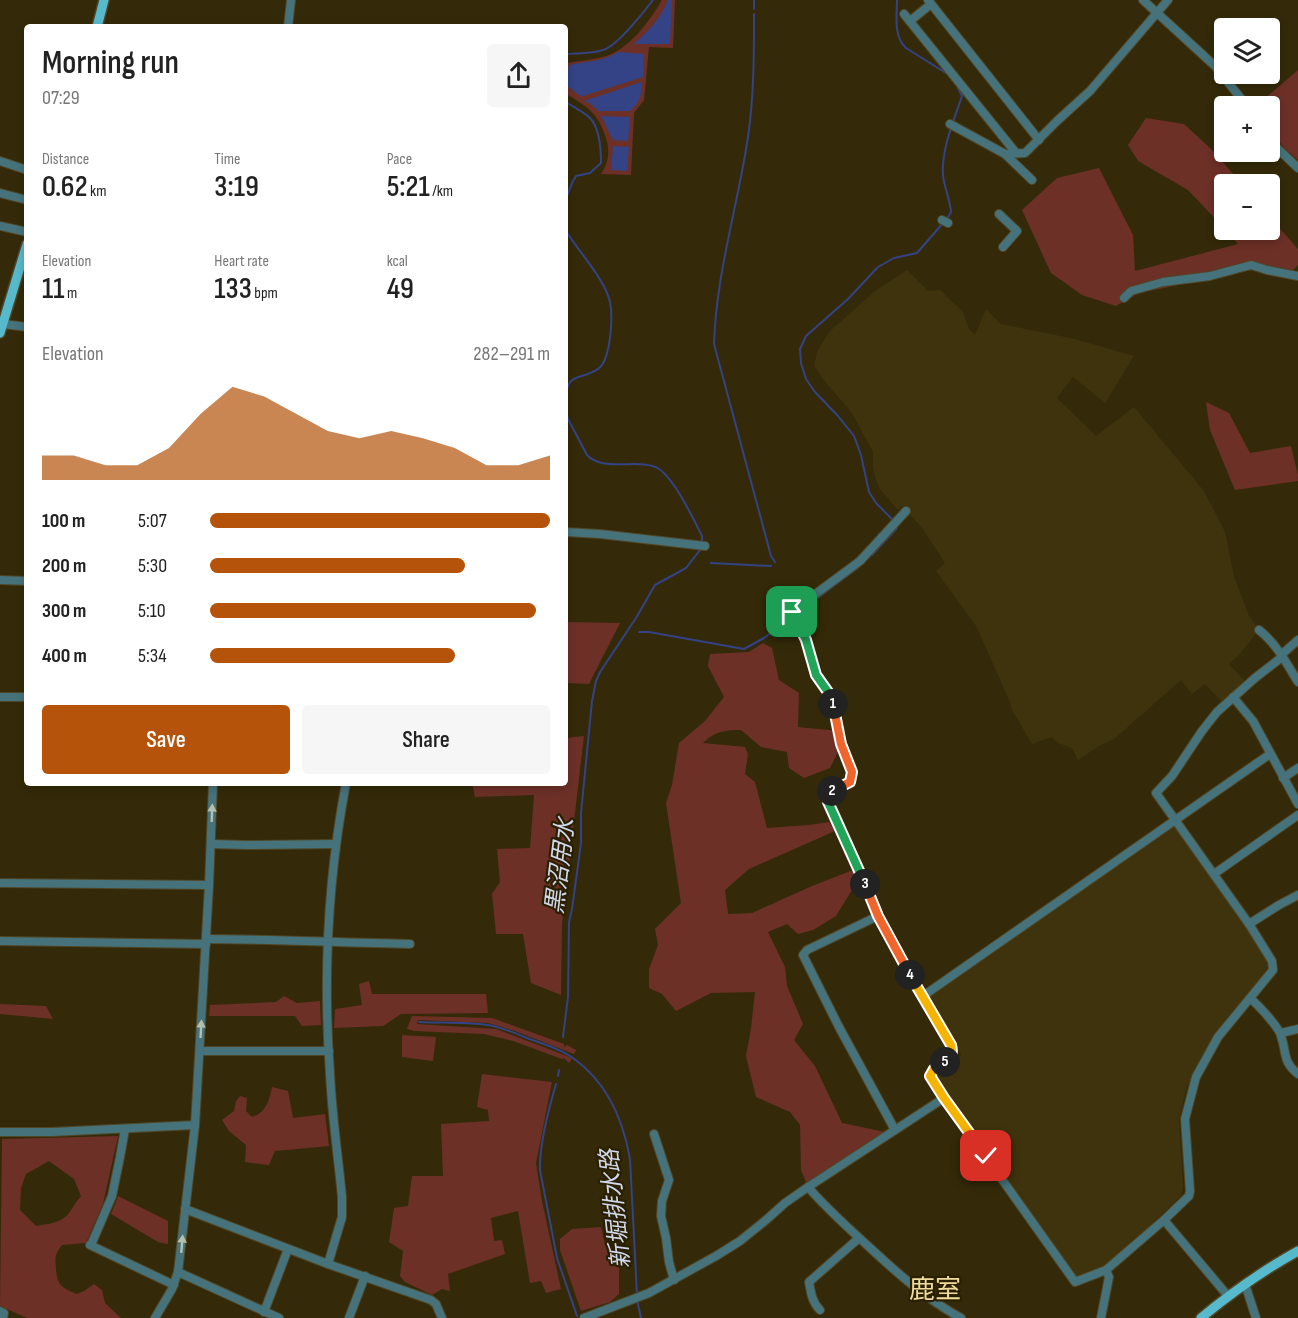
<!DOCTYPE html>
<meta charset="utf-8">
<style>
:root{--surface:#fff;--page:#f6f6f6;--text:#222;--muted:#767676;--accent:#b45309}
body{margin:0;font-family:"Sofia Sans Condensed","Noto Sans JP",sans-serif;background:var(--page);color:var(--text);height:100vh;display:flex;flex-direction:column;font-size:22px;white-space:nowrap}
*{box-sizing:border-box;margin:0}
p{font-size:20px;color:var(--muted)}
.icon{flex:none;width:33px;height:33px;fill:none;stroke:currentColor;stroke-width:2;stroke-linecap:round;stroke-linejoin:round}
.map{position:relative;flex:1;overflow:hidden}
.side{position:absolute;left:24px;top:24px;width:544px;height:762px;display:flex;flex-direction:column;background:var(--surface);border-radius:6px;box-shadow:0 3px 9px #0003}
.side>*{flex:none}
.buttons{position:absolute;left:1214px;top:18px;display:grid;gap:12px}
.buttons a{display:grid;place-items:center;width:66px;height:66px;border-radius:6px;background:var(--surface);box-shadow:0 3px 9px #0003;font-size:30px}
.pin{position:absolute;display:grid;place-items:center;width:51px;height:51px;color:#fff;margin:-26px;border-radius:12px;box-shadow:0 3px 9px #0006}
.km{position:absolute;width:30px;height:30px;margin:-15px;border-radius:50%;background:#222;color:#fff;font-size:16px;line-height:30px;text-align:center}
.round{display:grid;place-items:center;flex:none;width:63px;height:63px;border-radius:6px;background:var(--page)}
.headline{display:flex;align-items:center;justify-content:space-between;height:102px;padding:0 18px}
h1{font-size:33px;font-weight:600;line-height:45px}
.figures{display:grid;grid-template-columns:repeat(3,1fr);gap:9px;height:102px;padding:6px 18px}
.figures div{display:grid;align-content:center}
.figures b{font-size:30px;font-weight:600}
.figures small{font-size:16px;font-weight:400}
.figures p{font-size:16px}
.chart{height:168px;padding:12px 18px}
.chart p{display:flex;justify-content:space-between}
.chart svg{width:100%;height:108px;margin-top:6px;fill:var(--accent);opacity:.7}
.cta{display:flex;gap:12px;margin-top:auto;padding:12px 18px}
.cta a{flex:1;height:69px;border-radius:6px;background:var(--accent);color:#fff;font-size:24px;font-weight:600;line-height:69px;text-align:center}
.cta a+a{background:var(--page);color:var(--text)}
ul{padding:0 18px;list-style:none;font-size:20px}
li{display:grid;grid-template-columns:96px 72px 1fr;align-items:center;height:45px}
li i{height:15px;border-radius:8px;background:var(--accent)}
.map>svg:first-child{display:block}
.built{fill:#3f330d}
.green{fill:#6c3027;fill-rule:evenodd}
.water{fill:#334385}
.lines{fill:none;stroke-linecap:round;stroke-linejoin:round}
.stream{stroke:#334385;stroke-width:2}
.minor-casing{stroke:#504625;stroke-width:10}
.major-casing{stroke:#504625;stroke-width:12}
.minor{stroke:#46737b;stroke-width:8}
.major{stroke:#57bacc;stroke-width:9}
.oneway{fill:#b4bfb0}
.split-1-casing{stroke:#fff;stroke-width:12}
.split-2-casing{stroke:#fff;stroke-width:12}
.split-3-casing{stroke:#fff;stroke-width:12}
.split-4-casing{stroke:#fff;stroke-width:12}
.split-5-casing{stroke:#fff;stroke-width:12}
.split-6-casing{stroke:#fff;stroke-width:12}
.split-1{stroke:#22a559;stroke-width:8}
.split-2{stroke:#f0652b;stroke-width:8}
.split-3{stroke:#22a559;stroke-width:8}
.split-4{stroke:#f0652b;stroke-width:8}
.split-5{stroke:#f5b400;stroke-width:8}
.split-6{stroke:#f5b400;stroke-width:8}
.labels{text-anchor:middle;stroke-width:4.5;stroke-linejoin:round;paint-order:stroke}
.water-label{font-size:24px;font-style:italic;fill:#d1d8ec;stroke:#2a2000}
.quarter-label{font-size:26px;fill:#f1db9c;stroke:#2a2000}
</style>
<div class="map">
<svg width="1298" height="1318" viewBox="0 0 1298 1318">
<rect width="100%" height="100%" fill="#342a09"/>
<g class="built">
<path d="M 907,270 L 928,291 L 940,290 L 963,312 L 969,329 L 975,335 L 986,309 L 1001,324 L 1075,339 L 1134,356 L 1105,403 L 1073,377 L 1057,398 L 1096,436 L 1134,407 L 1204,491 L 1225,532 L 1234,576 L 1249,616 L 1259,630 L 1239,655 L 1229,664 L 1246,682 L 1223,703 L 1205,684 L 1192,694 L 1181,680 L 1114,739 L 1099,746 L 1078,760 L 1072,748 L 1058,743 L 1051,737 L 1032,744 L 1012,710 L 1010,702 L 976,626 L 936,571 L 945,563 L 922,528 L 902,506 L 898,510 L 880,489 L 876,480 L 873,469 L 873,452 L 852,413 L 826,383 L 814,366 L 817,352 L 829,332 L 875,291 Z"/>
<path d="M 1175,824 L 1241,918 L 1269,965 L 1260,979 L 1212,1039 L 1186,1089 L 1179,1119 L 1183,1187 L 1181,1196 L 1158,1218 L 1157,1220 L 1104,1267 L 1076,1277 L 936,1077 L 937,1073 L 961,1056 L 961,1054 L 929,998 L 930,995 L 1081,891 Z"/>
</g>
<g class="green">
<path d="M 662,0 L 675,0 L 673,48 L 649,47 L 644,100 L 634,113 L 631,175 L 601,174 C 609,162 610,152 606,138 C 598,113 588,107 566,94 L 566,63 C 578,61 591,60 603,57 C 629,50 649,22 662,0 Z"/>
<path d="M 1298,70 L 1298,160 L 1284,148 L 1269,128 L 1269,106 L 1256,106 Z"/>
<path d="M 1146,118 L 1184,124 L 1211,149 L 1242,184 L 1224,184 L 1224,228 L 1188,190 L 1138,161 L 1128,145 Z"/>
<path d="M 1099,168 L 1133,235 L 1135,271 L 1238,244 L 1225,230 L 1269,230 L 1269,216 L 1298,249 L 1298,265 L 1292,271 L 1262,268 L 1139,293 L 1116,306 L 1082,295 L 1051,273 L 1022,210 L 1057,178 Z"/>
<path d="M 1206,402 L 1229,413 L 1250,453 L 1291,446 L 1298,475 L 1298,481 L 1235,490 L 1210,430 Z"/>
<path d="M 566,622 L 620,623 L 589,684 L 566,683 Z"/>
<path d="M 763,643 L 772,648 L 779,680 L 799,693 L 798,727 L 839,731 L 838,752 L 830,768 L 804,778 L 789,768 L 787,752 L 761,747 L 741,730 C 725,730 715,731 703,743 L 745,747 L 748,754 L 745,774 L 755,782 L 767,828 L 809,825 L 829,822 L 835,831 L 749,869 L 725,890 L 728,914 L 752,913 L 812,886 L 853,870 L 855,885 L 836,916 L 813,930 L 798,934 L 787,924 L 768,932 L 785,967 L 787,986 L 803,1024 L 794,1040 L 815,1066 L 842,1123 L 890,1133 L 808,1187 L 801,1170 L 800,1125 L 790,1112 L 756,1097 L 746,1056 L 751,1028 L 755,992 L 711,993 L 676,1011 L 662,994 L 649,988 L 649,969 L 658,945 L 655,929 L 681,903 L 666,803 L 672,785 L 679,743 L 705,721 L 724,697 L 708,666 L 710,654 L 749,652 Z"/>
<path d="M 584,736 L 562,923 L 561,995 L 531,983 L 523,934 L 496,934 L 492,894 L 500,882 L 497,849 L 530,848 L 534,795 L 475,797 L 472,783 L 566,783 L 566,738 Z"/>
<path d="M 369,981 L 372,994 L 486,994 L 488,1013 L 401,1014 L 383,1026 L 334,1028 L 335,1009 L 362,1005 L 359,984 Z"/>
<path d="M 284,996 L 297,1003 L 320,1001 L 321,1025 L 302,1026 L 295,1016 L 209,1016 L 210,1005 L 276,1002 Z"/>
<path d="M 0,1004 L 46,1006 L 53,1019 L 0,1014 Z"/>
<path d="M 412,1016 L 492,1018 L 564,1044 L 564,1047 L 567,1045 L 576,1050 L 574,1054 L 515,1031 L 488,1023 L 418,1020 L 417,1024 L 496,1029 L 567,1056 L 572,1059 L 569,1063 L 564,1058 L 562,1059 L 513,1041 L 484,1034 L 414,1031 L 407,1029 Z"/>
<path d="M 402,1035 L 436,1037 L 433,1061 L 402,1057 Z"/>
<path d="M 482,1074 L 552,1082 L 536,1163 L 542,1201 L 561,1289 L 546,1293 L 541,1281 L 530,1283 L 518,1211 L 491,1218 L 494,1241 L 502,1240 L 505,1254 L 448,1274 L 450,1291 L 442,1289 L 432,1295 L 405,1282 L 400,1276 L 403,1251 L 389,1242 L 394,1208 L 408,1206 L 412,1176 L 443,1176 L 441,1124 L 489,1121 L 488,1110 L 477,1107 Z"/>
<path d="M 272,1087 L 288,1091 L 293,1118 L 325,1114 L 329,1146 L 275,1151 L 269,1165 L 245,1162 L 246,1145 L 229,1131 L 222,1120 L 234,1111 L 236,1101 L 240,1096 L 247,1098 L 246,1111 L 252,1117 C 266,1113 269,1101 272,1087 Z"/>
<path d="M 118,1136 L 103,1204 L 86,1243 L 62,1245 C 55,1254 55,1257 56,1269 C 57,1285 62,1288 77,1294 L 84,1291 L 94,1284 L 102,1290 L 105,1303 L 121,1318 L 27,1318 L 0,1306 L 2,1139 ZM 49,1161 L 74,1179 L 81,1196 C 76,1202 73,1207 69,1213 C 62,1223 47,1224 36,1226 L 20,1210 L 21,1188 L 26,1174 Z"/>
<path d="M 118,1196 L 168,1221 L 168,1244 L 158,1242 L 111,1214 Z"/>
<path d="M 601,1227 C 605,1242 605,1256 619,1264 L 619,1294 L 610,1302 L 581,1311 L 560,1250 L 560,1239 L 572,1229 Z"/>
</g>
<g class="water">
<path d="M 668,0 L 672,0 L 670,44 L 634,44 C 650,29 659,21 668,0 Z"/>
<path d="M 618,52 L 644,54 L 643,77 L 583,96 L 579,95 L 566,85 L 569,65 C 586,61 603,62 618,52 Z"/>
<path d="M 641,82 C 643,95 639,103 630,111 L 598,111 L 590,103 L 584,101 Z"/>
<path d="M 601,116 L 630,117 L 628,141 L 613,140 Z"/>
<path d="M 613,146 L 629,147 L 627,171 L 611,170 Z"/>
</g>
<g class="lines">
<g class="stream">
<path d="M 754,0 L 754,9"/>
<path d="M 897,0 C 897,16 893,36 906,48 L 949,75"/>
<path d="M 754,14 C 754,55 754,96 748,137 C 738,205 716,274 714,344 L 771,556 L 775,562"/>
<path d="M 566,54 C 578,53 592,54 603,50 C 616,47 644,12 653,0"/>
<path d="M 566,102 C 573,107 585,112 591,119 C 600,130 601,149 601,163 L 590,173 L 576,176 L 573,181 L 566,198"/>
<path d="M 947,219 L 951,212 C 950,199 944,187 943,175 C 941,150 954,120 962,96 L 956,84"/>
<path d="M 566,231 C 578,251 605,279 610,302 C 613,316 611,360 598,369 C 580,381 566,371 566,401 C 566,407 566,413 568,419 L 587,455 C 603,473 642,457 659,469 C 675,480 693,518 702,536 L 702,542"/>
<path d="M 892,519 L 876,503 L 869,492 L 861,455 L 854,436 L 838,416 L 815,392 L 806,379 L 801,363 L 800,349 L 806,336 L 848,299 L 878,267 L 894,258 L 917,253 L 943,223"/>
<path d="M 872,555 L 897,528"/>
<path d="M 711,563 L 771,566"/>
<path d="M 799,612 L 859,567"/>
<path d="M 639,632 L 649,632 L 744,649 L 764,638 L 790,619"/>
<path d="M 419,1022 C 442,1023 466,1022 488,1025 C 501,1027 515,1033 527,1038 C 542,1044 560,1048 573,1058 C 607,1082 623,1119 630,1159 L 637,1295"/>
<path d="M 563,1037 L 568,997 L 569,922 L 572,909 L 581,843 L 581,813 L 592,701 L 596,681 L 600,672 L 636,618 L 655,585 L 686,568 L 700,550"/>
<path d="M 558,1076 L 559,1070"/>
<path d="M 556,1084 C 549,1108 539,1145 540,1170 L 557,1258 L 577,1316"/>
<path d="M 637,1300 L 641,1318"/>
</g>
<defs>
<g id="minor">
<path d="M 928,0 L 1039,140"/>
<path d="M 1143,0 L 1215,66 L 1247,106"/>
<path d="M 904,14 L 1016,153"/>
<path d="M 910,21 L 931,4"/>
<path d="M 288,27 L 291,0"/>
<path d="M 950,124 L 1005,154 L 1025,153 L 1057,121 L 1090,91 L 1168,0"/>
<path d="M 1269,137 L 1277,148 L 1298,168"/>
<path d="M 1005,154 L 1032,180"/>
<path d="M 0,161 L 27,170"/>
<path d="M 0,193 L 27,200"/>
<path d="M 999,214 L 1017,231 L 1003,247"/>
<path d="M 942,220 L 948,223"/>
<path d="M 0,226 L 27,232"/>
<path d="M 1124,298 L 1131,291 L 1163,282 L 1210,276 L 1251,265 L 1267,270 L 1298,276"/>
<path d="M 3,324 L 27,327"/>
<path d="M 566,532 L 600,534 L 705,546"/>
<path d="M 0,580 L 27,581"/>
<path d="M 792,612 L 806,640 L 816,675 L 828,692 L 834,705 L 841,744 L 852,772 L 850,782 C 840,787 829,790 828,802 L 862,875 L 878,916 L 906,969 L 951,1045 L 953,1051 L 952,1056 L 934,1069 L 930,1076 L 944,1098 L 1075,1282 L 1106,1270 L 1164,1220 L 1189,1196 L 1190,1191 L 1185,1119 L 1196,1077 L 1218,1037 L 1273,970 L 1272,961 L 1249,924 L 1156,793 L 1172,776 L 1202,731 L 1217,712 L 1255,678 L 1282,657"/>
<path d="M 787,615 L 860,561 L 906,511"/>
<path d="M 1259,630 C 1276,643 1287,664 1298,682"/>
<path d="M 1281,655 L 1298,640"/>
<path d="M 0,697 L 27,697"/>
<path d="M 1233,697 L 1253,721 L 1298,804"/>
<path d="M 1283,778 L 1298,768"/>
<path d="M 211,844 L 246,845 L 336,844"/>
<path d="M 1214,874 L 1298,815"/>
<path d="M 0,883 L 209,885"/>
<path d="M 878,916 L 807,950 L 803,955 L 839,1027 L 895,1130"/>
<path d="M 1249,924 L 1279,905 L 1298,895"/>
<path d="M 206,939 C 274,939 342,943 410,944"/>
<path d="M 0,941 L 206,944"/>
<path d="M 923,996 L 1270,754"/>
<path d="M 1251,999 C 1258,1005 1279,1027 1281,1036 C 1287,1053 1282,1061 1298,1074"/>
<path d="M 1281,1033 L 1298,1029"/>
<path d="M 200,1051 L 329,1051"/>
<path d="M 0,1132 L 52,1132 L 195,1125"/>
<path d="M 654,1134 L 669,1180 L 662,1201 L 661,1216 L 666,1238 L 669,1262 L 674,1280"/>
<path d="M 808,1187 C 826,1208 846,1226 867,1245 C 896,1272 926,1299 961,1318"/>
<path d="M 185,1209 L 328,1264 L 431,1300 L 436,1304 L 442,1318"/>
<path d="M 1164,1220 L 1228,1296"/>
<path d="M 90,1245 L 174,1285"/>
<path d="M 91,1245 L 112,1196 L 120,1157 L 125,1129"/>
<path d="M 328,1264 L 342,1217 L 342,1197 C 338,1156 332,1115 330,1074 C 323,978 328,878 346,783"/>
<path d="M 178,1272 L 279,1318"/>
<path d="M 1245,1284 L 1256,1318"/>
<path d="M 820,1310 C 812,1302 811,1293 809,1282 L 859,1238"/>
<path d="M 0,1311 L 4,1313 L 3,1318"/>
<path d="M 264,1312 L 288,1249"/>
<path d="M 155,1318 L 172,1289 L 178,1272 L 195,1125 L 209,885 L 213,783"/>
<path d="M 349,1318 L 365,1276"/>
<path d="M 584,1318 L 649,1293 L 716,1256 L 740,1241 L 766,1220 L 785,1203 L 808,1187 L 944,1098"/>
<path d="M 1101,1318 L 1109,1277 L 1106,1270"/>
</g>
<g id="major">
<path d="M 97,27 L 104,0"/>
<path d="M 0,333 L 27,244"/>
<path d="M 1201,1318 C 1231,1293 1264,1270 1298,1251"/>
</g>
</defs>
<use href="#minor" class="minor-casing"/>
<use href="#major" class="major-casing"/>
<use href="#minor" class="minor"/>
<use href="#major" class="major"/>
</g>
<defs><path id="oneway-solid" d="M-6-.8H1V-3.2L6.5 0L1 3.2V.8H-6Z" transform="scale(1.5)"/></defs>
<g class="oneway">
<use href="#oneway-solid" transform="translate(212 813) rotate(-88)"/>
<use href="#oneway-solid" transform="translate(201 1029) rotate(-87)"/>
<use href="#oneway-solid" transform="translate(182 1244) rotate(-85)"/>
</g>
<g class="lines">
<defs>
<path id="split-1" d="M 792,612 L 806,640 L 816,675 L 828,692 L 833,704"/>
<path id="split-2" d="M 832,791 L 850,782 L 852,772 L 841,744 L 833,704"/>
<path id="split-3" d="M 832,791 L 829,796 L 828,802 L 865,884"/>
<path id="split-4" d="M 865,884 L 878,916 L 910,975"/>
<path id="split-5" d="M 910,975 L 951,1045 C 953,1053 952,1057 945,1062"/>
<path id="split-6" d="M 945,1062 L 934,1069 L 930,1076 L 944,1098 L 986,1156"/>
</defs>
<use href="#split-1" class="split-1-casing"/>
<use href="#split-2" class="split-2-casing"/>
<use href="#split-3" class="split-3-casing"/>
<use href="#split-4" class="split-4-casing"/>
<use href="#split-5" class="split-5-casing"/>
<use href="#split-6" class="split-6-casing"/>
<use href="#split-1" class="split-1"/>
<use href="#split-2" class="split-2"/>
<use href="#split-3" class="split-3"/>
<use href="#split-4" class="split-4"/>
<use href="#split-5" class="split-5"/>
<use href="#split-6" class="split-6"/>
</g>
<g class="labels">
<g class="water-label">
<text transform="translate(560 866) rotate(-83)" y="8">黒沼用水</text>
<text transform="translate(615 1209) rotate(-96)" y="8">新堀排水路</text>
</g>
<g class="quarter-label">
<text x="935" y="1298">鹿室</text>
</g>
</g>
</svg>
<div class="buttons">
<a><svg class="icon" aria-label="layers" viewBox="0 0 24 24"><path d="M12 4l9 5-9 5-9-5zM3 14l9 5 9-5"/></svg></a>
<a>+</a>
<a>−</a>
</div>
<div class="pin" style="left:792px;top:612px;background:#1e9e55"><svg class="icon" aria-label="arrive" viewBox="0 0 24 24"><path d="M6 21V4h12l-3 4 3 4H6"/></svg></div>
<div class="pin" style="left:986px;top:1156px;background:#d93025"><svg class="icon" aria-label="check" viewBox="0 0 24 24"><path d="M5 12l5 5 9-10"/></svg></div>
<b class="km" style="left:833px;top:704px">1</b>
<b class="km" style="left:832px;top:791px">2</b>
<b class="km" style="left:865px;top:884px">3</b>
<b class="km" style="left:910px;top:975px">4</b>
<b class="km" style="left:945px;top:1062px">5</b>
<section class="side">
<div class="headline"><div><h1>Morning run</h1><p>07:29</p></div><a class="round"><svg class="icon" aria-label="share" viewBox="0 0 24 24"><path d="M12 15V3M7 8l5-5 5 5M5 13v7h14v-7"/></svg></a></div>
<div class="figures">
<div><p>Distance</p><b>0.62<small> km</small></b></div>
<div><p>Time</p><b>3:19</b></div>
<div><p>Pace</p><b>5:21<small> /km</small></b></div>
</div>
<div class="figures">
<div><p>Elevation</p><b>11<small> m</small></b></div>
<div><p>Heart rate</p><b>133<small> bpm</small></b></div>
<div><p>kcal</p><b>49</b></div>
</div>
<div class="chart"><p><span>Elevation</span>282–291 m</p>
<svg viewBox="0 0 160 44" preserveAspectRatio="none"><path d="M0 44V34L10 34L20 38L30 38L40 31L50 17L60 6L70 10L80 17L90 24L100 27L110 24L120 27L130 31L140 38L150 38L160 34V44z"/></svg>
</div>
<ul>
<li><b>100 m</b>5:07<i style="width:100%"></i></li>
<li><b>200 m</b>5:30<i style="width:75%"></i></li>
<li><b>300 m</b>5:10<i style="width:96%"></i></li>
<li><b>400 m</b>5:34<i style="width:72%"></i></li>
</ul>
<div class="cta"><a>Save</a><a>Share</a></div>
</section>
</div>
